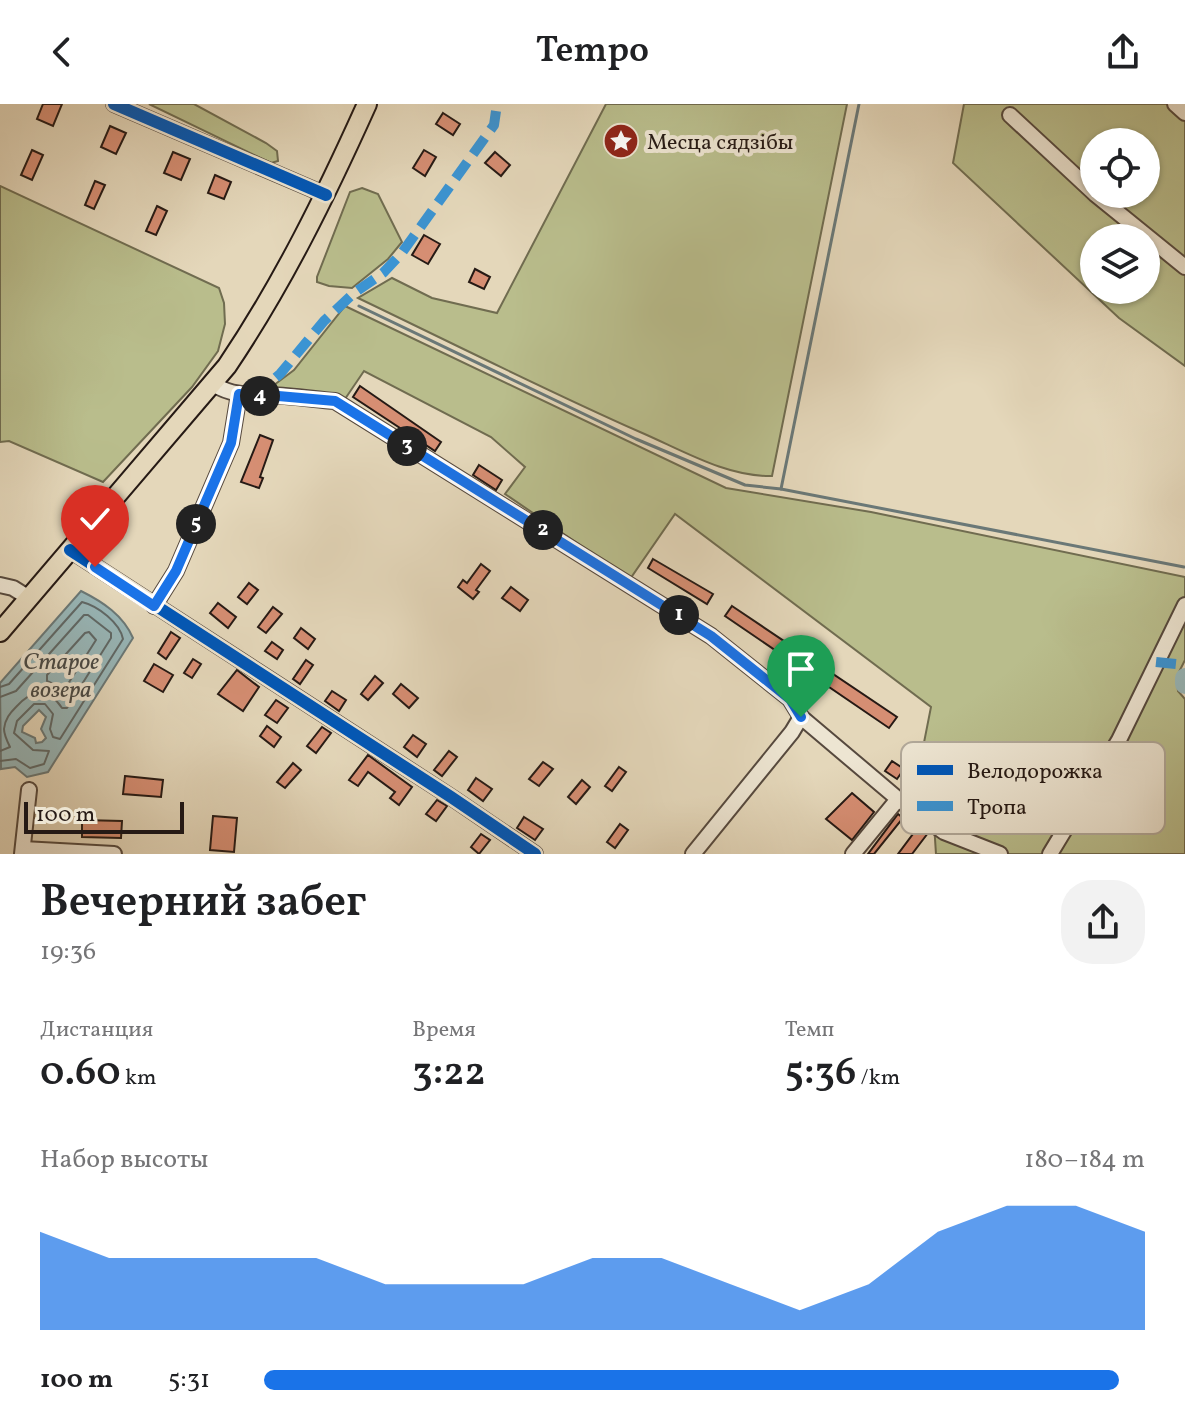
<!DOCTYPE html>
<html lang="ru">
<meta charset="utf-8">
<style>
:root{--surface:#fff;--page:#f2f2f2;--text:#202124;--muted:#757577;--accent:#1a73e8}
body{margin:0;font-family:Vollkorn,serif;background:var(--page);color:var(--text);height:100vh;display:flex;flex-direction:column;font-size:30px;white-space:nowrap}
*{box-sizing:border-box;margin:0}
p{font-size:26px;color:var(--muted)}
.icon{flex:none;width:44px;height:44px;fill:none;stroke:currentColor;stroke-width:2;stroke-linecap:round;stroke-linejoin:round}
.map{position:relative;height:750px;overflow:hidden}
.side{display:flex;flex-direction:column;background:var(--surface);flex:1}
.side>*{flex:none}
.fabs{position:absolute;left:1080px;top:24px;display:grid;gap:16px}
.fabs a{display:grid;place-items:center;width:80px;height:80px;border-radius:50%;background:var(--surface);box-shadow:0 2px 6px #0004;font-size:40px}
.scale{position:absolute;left:24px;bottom:20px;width:160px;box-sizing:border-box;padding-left:8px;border:4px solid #261a15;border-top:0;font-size:22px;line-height:28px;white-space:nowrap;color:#261a15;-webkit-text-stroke:6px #ede5d2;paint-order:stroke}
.pin{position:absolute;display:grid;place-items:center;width:68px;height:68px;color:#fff;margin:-82px -34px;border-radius:50% 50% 50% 0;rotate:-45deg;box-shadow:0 0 8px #0007}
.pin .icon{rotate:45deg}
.km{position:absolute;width:40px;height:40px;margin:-20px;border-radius:50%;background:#222;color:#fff;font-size:22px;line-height:40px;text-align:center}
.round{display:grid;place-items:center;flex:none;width:84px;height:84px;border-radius:32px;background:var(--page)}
.headline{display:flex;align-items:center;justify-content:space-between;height:136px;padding:0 40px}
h1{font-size:44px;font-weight:600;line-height:60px}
.figures{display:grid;grid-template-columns:repeat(3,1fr);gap:12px;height:136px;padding:8px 40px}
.figures div{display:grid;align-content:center}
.figures b{font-size:40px;font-weight:600}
.figures small{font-size:22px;font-weight:400}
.figures p{font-size:22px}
.chart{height:224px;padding:16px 40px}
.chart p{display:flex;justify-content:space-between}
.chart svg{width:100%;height:144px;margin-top:8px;fill:var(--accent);opacity:.7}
ul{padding:0 40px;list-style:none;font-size:26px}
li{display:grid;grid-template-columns:128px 96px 1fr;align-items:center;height:60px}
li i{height:20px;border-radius:10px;background:var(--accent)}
header{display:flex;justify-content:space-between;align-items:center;height:104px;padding:0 40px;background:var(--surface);font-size:36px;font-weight:600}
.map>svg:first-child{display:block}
.green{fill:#b9bd8c;stroke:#706c50;stroke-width:2;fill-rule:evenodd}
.water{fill:#98b7b9;stroke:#6a7877;stroke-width:2;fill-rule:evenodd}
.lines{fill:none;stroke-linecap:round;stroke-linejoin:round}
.shore{stroke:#5f6867;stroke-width:2}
.stream{stroke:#6a7877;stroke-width:3}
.river{stroke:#98b7b9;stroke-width:20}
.building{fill:#d68e73;stroke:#261a15;stroke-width:2}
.minor-casing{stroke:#56493e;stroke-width:18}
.major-casing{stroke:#261a15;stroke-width:22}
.minor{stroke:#ede5d2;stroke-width:14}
.major{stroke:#e4d7ba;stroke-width:18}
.quiet{stroke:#3b94d3;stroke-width:10;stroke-dasharray:20 10;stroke-linecap:butt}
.cycleway-casing{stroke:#ede5d2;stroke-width:17}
.cycleway{stroke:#0057b8;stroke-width:12}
.route-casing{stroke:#fff;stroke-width:16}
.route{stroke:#1a73e8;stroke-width:10}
.labels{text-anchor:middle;stroke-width:8;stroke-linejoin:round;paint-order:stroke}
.poi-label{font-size:22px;fill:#261a15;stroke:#ede5d2;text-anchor:start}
.water-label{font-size:24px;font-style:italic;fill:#484946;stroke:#ede5d2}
.key{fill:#ede5d2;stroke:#b1a899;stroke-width:2}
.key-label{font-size:22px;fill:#261a15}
</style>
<header><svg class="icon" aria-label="back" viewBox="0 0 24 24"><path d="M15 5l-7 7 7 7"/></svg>Tempo<svg class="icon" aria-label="share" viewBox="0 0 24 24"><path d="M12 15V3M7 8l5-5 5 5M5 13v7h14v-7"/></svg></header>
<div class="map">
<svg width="1185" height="750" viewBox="0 0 1185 750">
<rect width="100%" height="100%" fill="#e4d7ba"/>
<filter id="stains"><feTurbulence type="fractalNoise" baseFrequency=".0025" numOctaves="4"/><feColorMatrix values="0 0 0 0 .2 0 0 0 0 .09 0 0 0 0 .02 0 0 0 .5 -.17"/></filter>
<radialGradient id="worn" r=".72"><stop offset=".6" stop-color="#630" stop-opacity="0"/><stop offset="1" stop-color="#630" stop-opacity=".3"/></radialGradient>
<g class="green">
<path d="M 149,0 L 194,0 L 266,39 L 277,47 L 278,57 L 271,59 Z"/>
<path d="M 606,0 L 847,0 L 772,372 C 726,373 682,346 640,328 C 545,286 452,239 358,194 L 392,174 L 432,194 L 497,209 Z"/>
<path d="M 964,0 L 1185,0 L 1185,262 L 1119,214 L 953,59 ZM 1094,38 L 1146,38 L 1146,90 L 1094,90 ZM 1094,134 L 1146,134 L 1146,186 L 1094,186 Z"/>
<path d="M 0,82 L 219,184 L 224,199 L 225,220 L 218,247 L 192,283 L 103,378 L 9,337 L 0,338 Z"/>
<path d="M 362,84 L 378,90 L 402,138 L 388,155 L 352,184 L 329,182 L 317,178 L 317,173 L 350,88 Z"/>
<path d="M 345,202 L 726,384 L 871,408 L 1185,473 L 1185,556 L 1177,572 L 1178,587 L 1185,595 L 1185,750 L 936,750 L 933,704 L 918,669 L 931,603 L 675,410 L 630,475 L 505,390 L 525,363 L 491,333 L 364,267 L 345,295 L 270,284 L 294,266 Z"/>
</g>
<path class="water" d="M 81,487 C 103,498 123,511 133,534 L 48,668 L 27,673 L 15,663 L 1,665 L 0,579 ZM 39,606 L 46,613 L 41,625 L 46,634 L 42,638 L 36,639 L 35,634 L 22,628 L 23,622 Z"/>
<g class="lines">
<g class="shore">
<path d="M 89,528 L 96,536 L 66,583 L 62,584 L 47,577 L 47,571 L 85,529 Z"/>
<path d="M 0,583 L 9,580 L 82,498 C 98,502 120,519 123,535 L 60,635 L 53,633 L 50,625 L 53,610 L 45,600 L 34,600 L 17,617 L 14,629 L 33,646 L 49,647 L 44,660 L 30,664 L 16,655 L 0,657"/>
<path d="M 0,593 L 16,587 L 84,511 L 88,511 L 111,529 L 111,534 L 67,604 L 62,604 C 49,584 32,585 16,603 C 10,609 5,615 4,625 C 4,631 7,637 10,643 L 0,647"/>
</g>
<g class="stream">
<path d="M 359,202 L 636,335 L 745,381 L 781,385 L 1184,463"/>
<path d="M 781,385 L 859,0"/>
</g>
<path class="river" d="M 1185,574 L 1185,580"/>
</g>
<g class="building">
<path d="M 43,0 L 62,0 L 53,22 L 37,15 Z"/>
<path d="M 443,9 L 460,20 L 453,31 L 436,20 Z"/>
<path d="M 110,22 L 126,29 L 116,50 L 101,43 Z"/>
<path d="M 32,46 L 43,51 L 32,76 L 21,71 Z"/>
<path d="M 424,46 L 436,53 L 425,72 L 413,64 Z"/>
<path d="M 173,48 L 190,55 L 181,76 L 164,69 Z"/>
<path d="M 495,48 L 510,61 L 501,72 L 485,59 Z"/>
<path d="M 215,71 L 231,78 L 224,95 L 208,89 Z"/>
<path d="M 95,77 L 105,81 L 94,105 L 85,101 Z"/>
<path d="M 157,102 L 167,107 L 156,131 L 146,127 Z"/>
<path d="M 424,131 L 440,140 L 428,160 L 412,151 Z"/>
<path d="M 475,165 L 490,173 L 484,185 L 469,178 Z"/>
<path d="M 360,282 L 441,338 L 435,347 L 353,293 Z"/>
<path d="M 260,331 L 273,336 L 260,373 L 263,374 L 259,384 L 241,378 Z"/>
<path d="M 479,361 L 502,376 L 496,386 L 473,371 Z"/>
<path d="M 653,455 L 713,490 L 707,500 L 648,464 Z"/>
<path d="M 481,460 L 490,467 L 476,486 L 479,488 L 473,495 L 458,483 L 463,476 L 467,479 Z"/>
<path d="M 249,479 L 258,486 L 247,500 L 238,493 Z"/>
<path d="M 511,483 L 528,496 L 520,507 L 502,494 Z"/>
<path d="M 218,499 L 236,513 L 228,524 L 210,509 Z"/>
<path d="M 732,502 L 897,613 L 889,624 L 725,512 Z"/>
<path d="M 273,503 L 282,510 L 266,529 L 258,523 Z"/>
<path d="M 301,524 L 315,535 L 308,545 L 294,534 Z"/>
<path d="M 171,528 L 180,534 L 166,555 L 158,549 Z"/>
<path d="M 272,538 L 283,546 L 277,555 L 265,547 Z"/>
<path d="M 193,555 L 201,560 L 192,574 L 184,569 Z"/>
<path d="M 306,556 L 313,561 L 300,580 L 293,575 Z"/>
<path d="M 154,560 L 173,571 L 163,588 L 144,577 Z"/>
<path d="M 237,566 L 259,583 L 243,607 L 218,590 Z"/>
<path d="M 375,572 L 383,579 L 368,596 L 361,590 Z"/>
<path d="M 401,580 L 418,594 L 409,604 L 393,590 Z"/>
<path d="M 332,587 L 346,596 L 339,607 L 325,597 Z"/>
<path d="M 276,596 L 288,604 L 277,619 L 265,611 Z"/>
<path d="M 267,622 L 281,633 L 274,643 L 260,632 Z"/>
<path d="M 322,623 L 331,629 L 316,649 L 307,642 Z"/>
<path d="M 413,631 L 426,640 L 417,653 L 404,643 Z"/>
<path d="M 449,647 L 457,653 L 442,672 L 434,666 Z"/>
<path d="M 368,651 L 412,683 L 399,701 L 390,694 L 395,688 L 368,668 L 358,682 L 349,676 Z"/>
<path d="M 892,657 L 904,665 L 897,675 L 885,667 Z"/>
<path d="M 543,658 L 553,665 L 539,682 L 529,675 Z"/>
<path d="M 293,659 L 301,666 L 285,684 L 277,678 Z"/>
<path d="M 619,663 L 626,668 L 612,687 L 605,682 Z"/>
<path d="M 125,672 L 163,676 L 161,693 L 123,690 Z"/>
<path d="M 476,674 L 492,685 L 483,697 L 468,686 Z"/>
<path d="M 582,676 L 590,683 L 576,700 L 568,693 Z"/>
<path d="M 852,689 L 874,708 L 852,736 L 826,715 Z"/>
<path d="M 437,696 L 447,702 L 436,717 L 426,710 Z"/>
<path d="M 898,710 L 903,714 L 874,750 L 868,750 Z"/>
<path d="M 213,712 L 237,714 L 234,748 L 210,746 Z"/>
<path d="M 524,713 L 543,725 L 535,736 L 517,724 Z"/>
<path d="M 82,716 L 122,717 L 121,734 L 82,733 Z"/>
<path d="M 620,720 L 628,726 L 615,744 L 607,738 Z"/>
<path d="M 919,722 L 928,729 L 912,750 L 898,750 Z"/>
<path d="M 481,730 L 490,736 L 479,750 L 471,743 Z"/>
</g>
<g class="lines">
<defs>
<g id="minor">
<path d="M 114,0 L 326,91"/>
<path d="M 1175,0 L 1185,9"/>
<path d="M 1010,11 L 1094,89"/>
<path d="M 1095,90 L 1185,163"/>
<path d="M 213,280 C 232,292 250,291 270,291 C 291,292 313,295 335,297 L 711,532 L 790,595 L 801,613 L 898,695 L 853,750"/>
<path d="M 70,446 L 451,693 L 535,750"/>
<path d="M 0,481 L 13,484 L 29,494"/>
<path d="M 154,502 L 176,467 L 231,339 L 239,290"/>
<path d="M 898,695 L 944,728 L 1000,750"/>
<path d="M 23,745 L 114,750"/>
<path d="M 22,750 L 29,686"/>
<path d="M 693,750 L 792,628 L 801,613"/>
<path d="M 1050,750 L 1119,636 L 1185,501"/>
</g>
<path id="major" d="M 0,528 L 227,262 C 283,179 326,91 367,0"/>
</defs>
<use href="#minor" class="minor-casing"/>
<use href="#major" class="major-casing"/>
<use href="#minor" class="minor"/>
<use href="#major" class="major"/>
<g class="quiet">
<path d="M 253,293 L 280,270 L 324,217 L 354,189 L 383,169 L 401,150 L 494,21 L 497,0"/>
<path d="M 1156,558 L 1185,561"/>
</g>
<defs>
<g id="cycleway">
<path d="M 114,0 L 326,91"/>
<path d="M 70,446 L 451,693 L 535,750"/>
</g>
</defs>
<use href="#cycleway" class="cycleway-casing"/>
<use href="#cycleway" class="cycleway"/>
</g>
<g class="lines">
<defs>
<path id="route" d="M 95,463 L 154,502 L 176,467 L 231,339 L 239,290 L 253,293 L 267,291 L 335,297 L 711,532 L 790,595 L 801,613"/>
</defs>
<use href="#route" class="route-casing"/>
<use href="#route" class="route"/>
</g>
<defs>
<symbol id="sight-disc" viewBox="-11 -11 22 22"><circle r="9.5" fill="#8f2418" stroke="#ede5d2"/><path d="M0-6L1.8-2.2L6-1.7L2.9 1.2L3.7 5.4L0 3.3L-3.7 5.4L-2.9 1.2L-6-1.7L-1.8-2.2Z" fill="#fff"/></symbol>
</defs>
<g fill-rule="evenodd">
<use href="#sight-disc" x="601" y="17" width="40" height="40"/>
</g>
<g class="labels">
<g class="poi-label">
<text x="647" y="45">Месца сядзібы</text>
</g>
<g class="water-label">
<text x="61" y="565">Старое<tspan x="61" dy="28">возера</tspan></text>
</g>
</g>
<rect x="901" y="638" width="264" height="92" rx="12" class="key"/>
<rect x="917" y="661" width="36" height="10" fill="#0057b8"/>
<rect x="917" y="697" width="36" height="10" fill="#3b94d3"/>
<g class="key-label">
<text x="967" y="674">Велодорожка</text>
<text x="967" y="710">Тропа</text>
</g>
<rect width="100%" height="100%" filter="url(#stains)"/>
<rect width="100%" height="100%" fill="url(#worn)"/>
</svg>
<div class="fabs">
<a><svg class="icon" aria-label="locate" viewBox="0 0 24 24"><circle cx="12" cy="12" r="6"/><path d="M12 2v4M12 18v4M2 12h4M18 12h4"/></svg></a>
<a><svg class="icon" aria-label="layers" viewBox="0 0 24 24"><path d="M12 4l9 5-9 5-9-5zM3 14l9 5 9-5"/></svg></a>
</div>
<div class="scale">100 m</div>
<div class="pin" style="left:801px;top:613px;background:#1e9e55"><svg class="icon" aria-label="arrive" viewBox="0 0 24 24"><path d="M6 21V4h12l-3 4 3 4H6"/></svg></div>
<div class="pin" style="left:95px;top:463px;background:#d93025"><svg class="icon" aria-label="check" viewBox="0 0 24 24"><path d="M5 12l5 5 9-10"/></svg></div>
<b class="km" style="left:679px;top:511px">1</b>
<b class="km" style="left:543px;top:426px">2</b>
<b class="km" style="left:407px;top:342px">3</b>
<b class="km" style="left:260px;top:292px">4</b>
<b class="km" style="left:196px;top:420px">5</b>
</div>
<section class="side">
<div class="headline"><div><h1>Вечерний забег</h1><p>19:36</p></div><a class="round"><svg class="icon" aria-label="share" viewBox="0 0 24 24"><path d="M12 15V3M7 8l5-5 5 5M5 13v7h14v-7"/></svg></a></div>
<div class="figures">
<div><p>Дистанция</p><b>0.60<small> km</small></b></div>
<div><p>Время</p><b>3:22</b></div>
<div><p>Темп</p><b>5:36<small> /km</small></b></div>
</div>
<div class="chart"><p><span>Набор высоты</span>180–184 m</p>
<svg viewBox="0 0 160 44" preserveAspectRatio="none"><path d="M0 44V14L10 22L20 22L30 22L40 22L50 30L60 30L70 30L80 22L90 22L100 30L110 38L120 30L130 14L140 6L150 6L160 14V44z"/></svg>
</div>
<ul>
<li><b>100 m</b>5:31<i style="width:97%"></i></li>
</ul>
</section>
